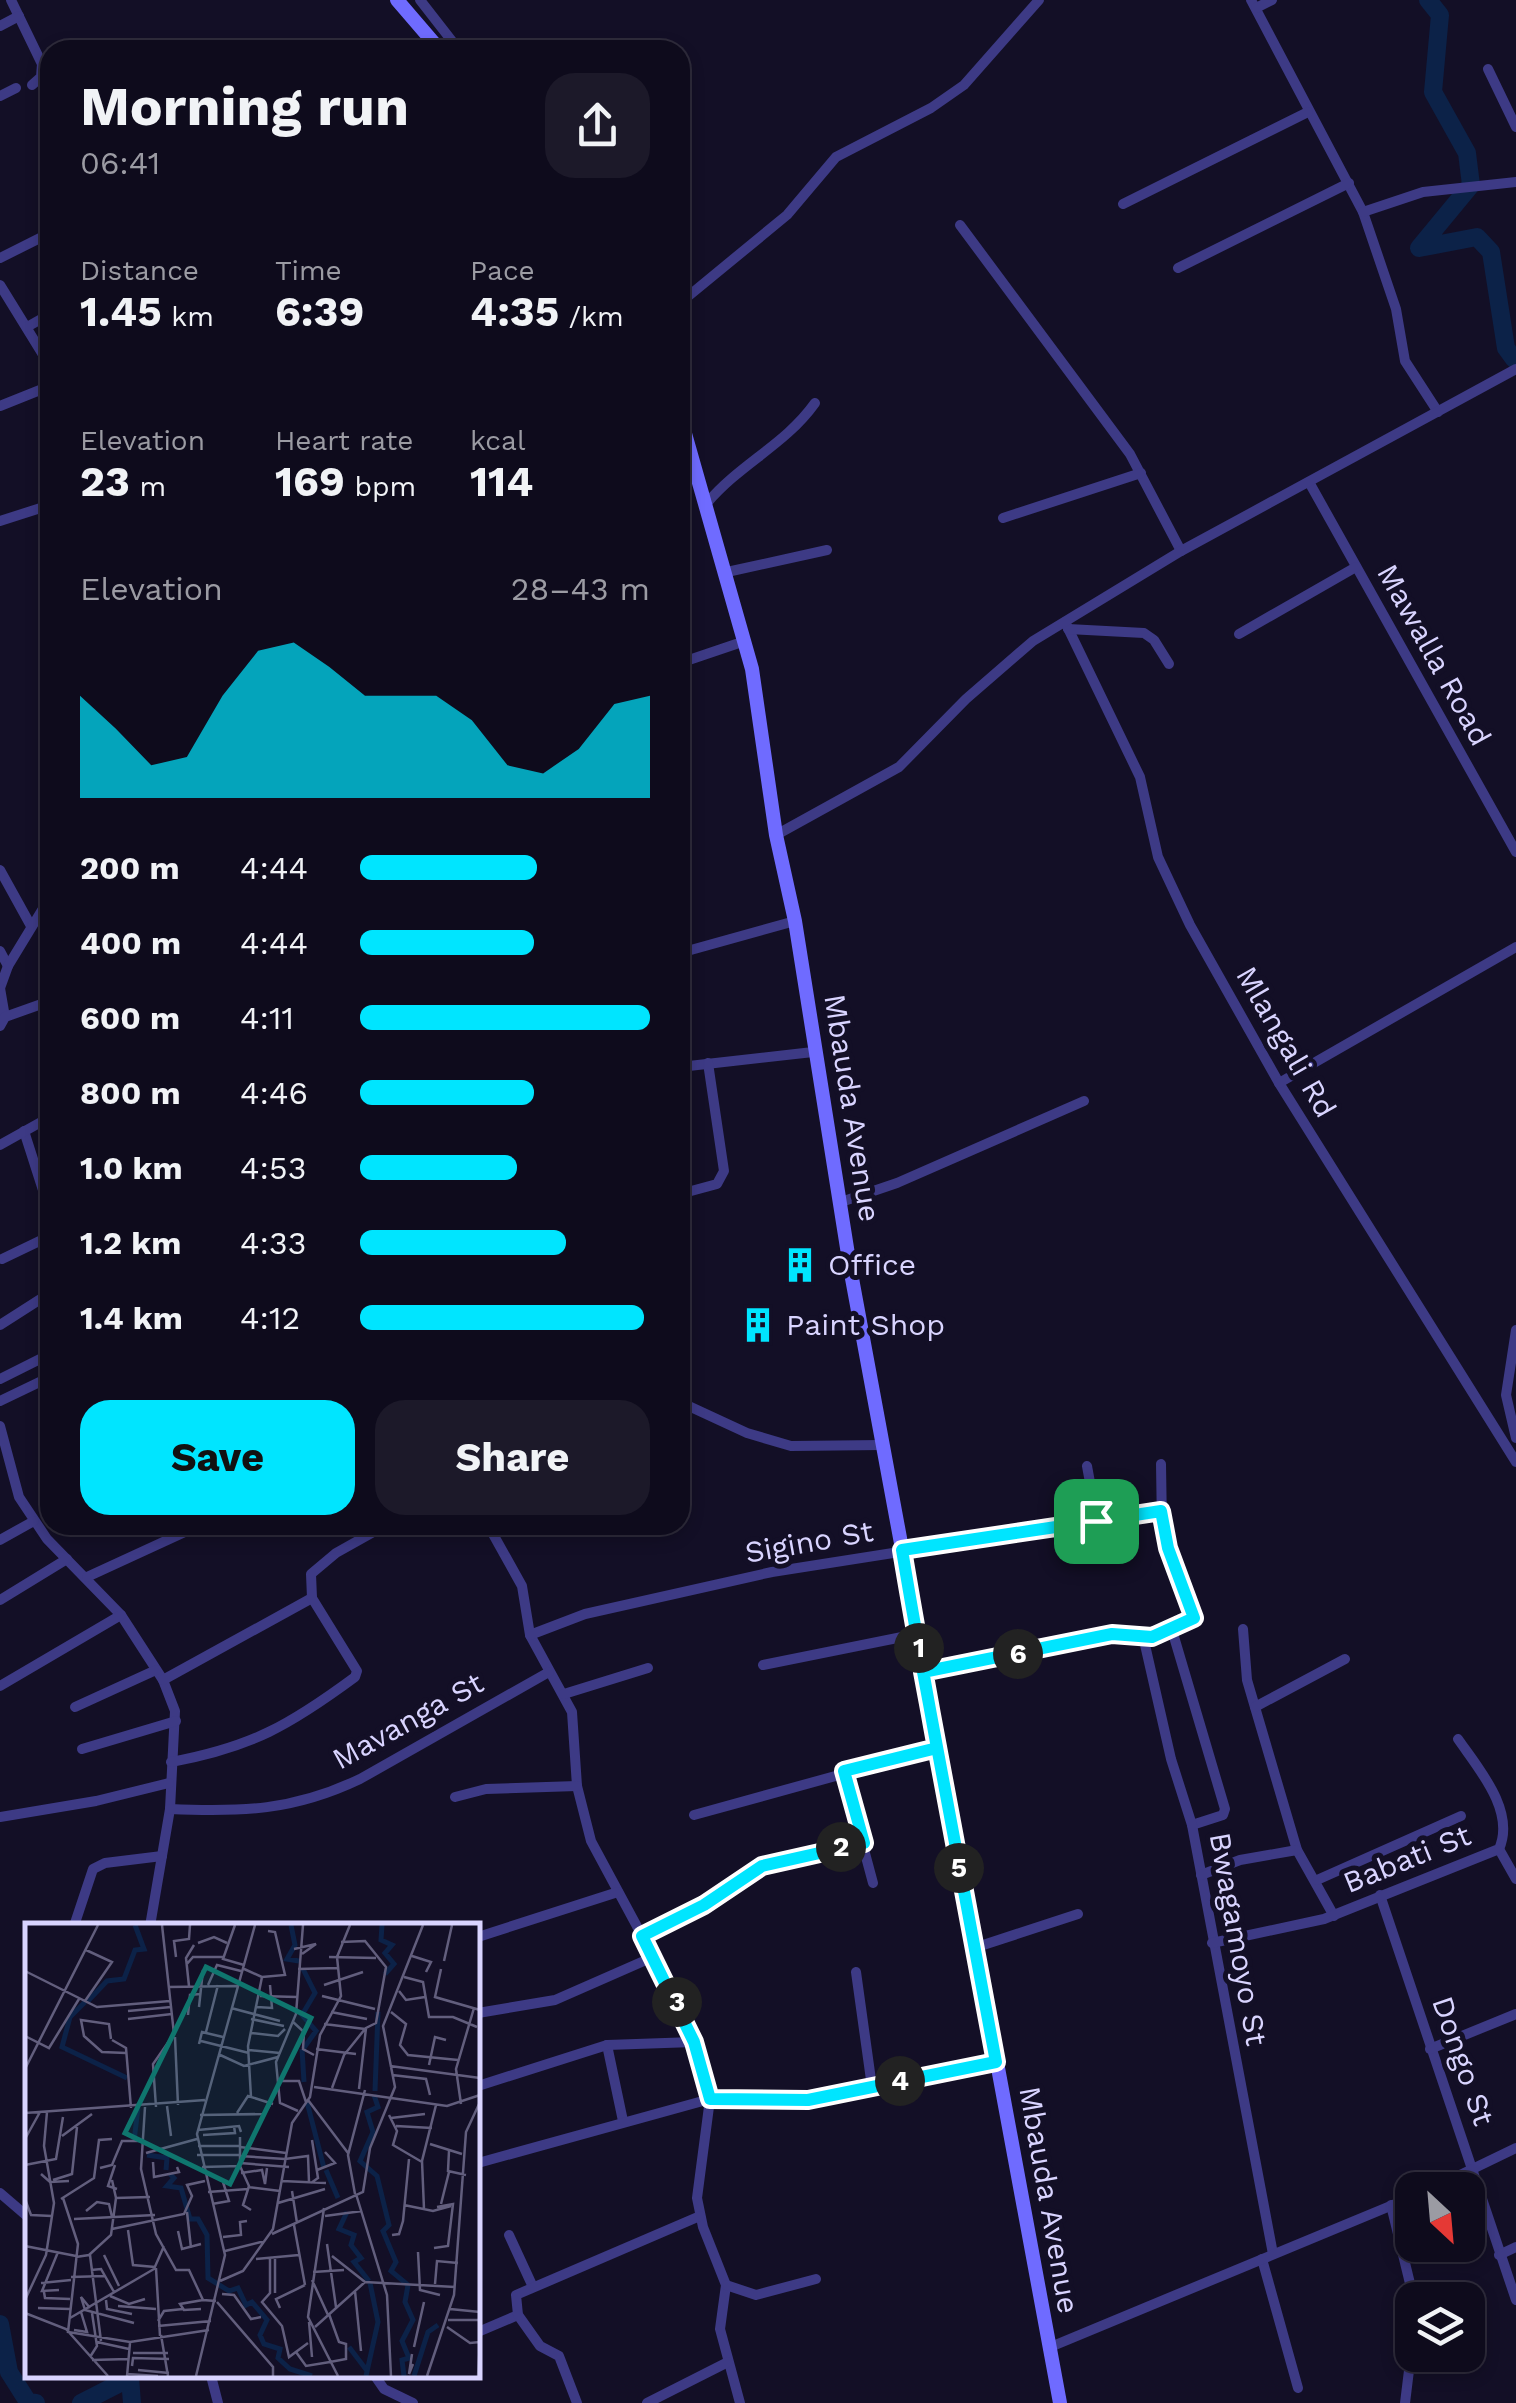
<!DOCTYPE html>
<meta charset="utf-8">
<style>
:root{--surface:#0e0b1c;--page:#1c1929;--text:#f1f3f6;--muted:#9b9ba3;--line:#2e2b3b;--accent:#00e5ff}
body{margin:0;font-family:"Work Sans",sans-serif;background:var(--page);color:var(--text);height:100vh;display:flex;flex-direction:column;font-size:38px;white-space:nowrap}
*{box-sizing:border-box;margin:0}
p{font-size:32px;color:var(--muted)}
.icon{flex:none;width:55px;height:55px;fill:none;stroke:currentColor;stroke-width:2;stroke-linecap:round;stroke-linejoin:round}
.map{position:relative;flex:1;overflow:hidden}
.sheet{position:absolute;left:40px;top:40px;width:650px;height:1495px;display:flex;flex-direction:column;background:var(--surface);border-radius:30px;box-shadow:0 5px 15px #0003,0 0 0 2px var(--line)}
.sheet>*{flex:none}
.needle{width:65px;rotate:154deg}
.buttons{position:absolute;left:1395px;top:2172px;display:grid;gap:20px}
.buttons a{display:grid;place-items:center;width:90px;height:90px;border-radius:20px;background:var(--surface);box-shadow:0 5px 15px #0003,0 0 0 2px var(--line);font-size:50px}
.pin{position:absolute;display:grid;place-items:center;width:85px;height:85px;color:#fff;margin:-42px;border-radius:20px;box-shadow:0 5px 15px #0006}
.km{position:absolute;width:50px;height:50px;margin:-25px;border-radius:50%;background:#222;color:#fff;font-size:28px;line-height:50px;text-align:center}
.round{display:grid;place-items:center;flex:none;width:105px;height:105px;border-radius:30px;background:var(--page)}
.summary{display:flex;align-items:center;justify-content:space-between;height:170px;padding:0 40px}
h1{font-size:55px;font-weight:700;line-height:75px}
.figures{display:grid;grid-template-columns:repeat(3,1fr);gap:15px;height:170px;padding:10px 40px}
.figures div{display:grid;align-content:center}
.figures b{font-size:42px;font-weight:700}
.figures small{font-size:28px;font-weight:400}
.figures p{font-size:28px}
.chart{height:280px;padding:20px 40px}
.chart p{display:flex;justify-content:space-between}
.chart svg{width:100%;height:180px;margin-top:10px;fill:var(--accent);opacity:.7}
.primary-button{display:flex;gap:20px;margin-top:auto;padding:20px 40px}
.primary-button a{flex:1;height:115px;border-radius:30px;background:var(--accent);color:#111;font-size:40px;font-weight:700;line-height:115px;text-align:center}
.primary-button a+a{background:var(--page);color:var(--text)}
ul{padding:0 40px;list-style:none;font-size:32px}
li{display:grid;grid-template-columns:160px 120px 1fr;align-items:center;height:75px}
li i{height:25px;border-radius:12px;background:var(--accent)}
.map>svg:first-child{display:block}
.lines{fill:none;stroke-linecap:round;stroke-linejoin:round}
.river{stroke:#0c2248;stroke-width:18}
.street{stroke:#3d3a85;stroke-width:10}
.secondary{stroke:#6f6bff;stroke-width:14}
.route-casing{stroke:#fff;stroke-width:20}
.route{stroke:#00e5ff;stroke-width:12}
.labels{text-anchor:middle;stroke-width:10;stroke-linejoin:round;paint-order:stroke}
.street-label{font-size:30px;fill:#d9d4ff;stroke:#130f26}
.poi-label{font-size:30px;fill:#d9d4ff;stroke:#130f26;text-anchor:start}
.inset-river{fill:none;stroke:#0c2248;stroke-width:5}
.inset-road{fill:none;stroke:#625e7d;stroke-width:2.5}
.view{fill:#0f766e;fill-opacity:0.15;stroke:#0f766e;stroke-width:5}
.inset-edge{fill:none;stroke:#d9d4ff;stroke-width:5}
</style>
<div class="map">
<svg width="1516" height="2403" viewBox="0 0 1516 2403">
<rect width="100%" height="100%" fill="#130f26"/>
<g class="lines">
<g class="river">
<path d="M 1428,0 L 1440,15 L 1433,92 L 1467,153 L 1471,185 L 1419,248 L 1477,237 L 1491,252 L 1506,348 L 1514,359"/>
<path d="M 0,2324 L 9,2372 L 28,2402 L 36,2403"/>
<path d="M 81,2403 L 130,2378 L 132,2403"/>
</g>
<g class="street">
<path d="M 11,0 L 42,64 L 41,77 L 32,85"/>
<path d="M 420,0 L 459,50"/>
<path d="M 1251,0 L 1363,212 L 1396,309 L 1405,361 L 1438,412"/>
<path d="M 1256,8 L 1272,0"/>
<path d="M 0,26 L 19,16"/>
<path d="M 412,50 L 432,39"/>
<path d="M 1488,69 L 1516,127"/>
<path d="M 0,96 L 16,88"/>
<path d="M 1123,204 L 1308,112"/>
<path d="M 1363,212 L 1423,192 L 1516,182"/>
<path d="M 960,225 L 1130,454 L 1181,551"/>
<path d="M 0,258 L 50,233"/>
<path d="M 1178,268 L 1349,183"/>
<path d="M 0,285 L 50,366"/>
<path d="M 680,303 L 787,215 L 836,157 L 931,108 L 964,85 L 1039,0"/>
<path d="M 27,327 L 50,314"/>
<path d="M 0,406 L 50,386"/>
<path d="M 1309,482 L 1516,852"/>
<path d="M 707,503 C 741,463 785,445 815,403"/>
<path d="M 1003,518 L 1141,473"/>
<path d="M 0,521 L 50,505"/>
<path d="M 727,572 L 827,550"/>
<path d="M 1065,622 L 1140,777 L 1158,857 L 1190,925 L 1279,1083 L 1516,1462"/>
<path d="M 1068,629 L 1144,633 L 1154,640 L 1169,664"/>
<path d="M 1239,634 L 1356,567"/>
<path d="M 680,663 L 745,641"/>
<path d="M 776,835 L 899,767 L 966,699 L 1033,641 L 1181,551 L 1516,369"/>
<path d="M 0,870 L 31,926"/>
<path d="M 0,951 L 8,966"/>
<path d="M 680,953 L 795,921"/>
<path d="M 0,988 L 8,966 L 50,897"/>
<path d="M 0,988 L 5,1017"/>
<path d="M 0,1026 L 5,1017 L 50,1001"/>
<path d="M 680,1067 L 813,1052"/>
<path d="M 1279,1083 L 1516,947"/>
<path d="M 24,1131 L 50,1212"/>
<path d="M 0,1145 L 50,1117"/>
<path d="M 680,1194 L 717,1184 L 724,1171 L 708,1063"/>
<path d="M 841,1202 L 897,1183 L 1084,1101"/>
<path d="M 2,1259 L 50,1236"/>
<path d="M 0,1325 L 50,1293"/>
<path d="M 1516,1330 L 1506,1395 L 1516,1438"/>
<path d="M 0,1379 L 50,1354"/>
<path d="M 0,1401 L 50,1377"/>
<path d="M 680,1402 L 747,1433 L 791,1446 L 882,1445"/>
<path d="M 0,1426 L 19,1497 L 47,1539 L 121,1615 L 163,1680 L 175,1711 L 170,1809 L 150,1926"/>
<path d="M 1087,1466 L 1097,1521"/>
<path d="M 488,1525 L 522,1586 L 530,1635 L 572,1712 L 577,1786 L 591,1841 L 661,1971 L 707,2081 L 710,2099 L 697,2198 L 703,2227 L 726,2285 L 720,2329 L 740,2403"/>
<path d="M 0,1540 L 34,1521"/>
<path d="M 87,1577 L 187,1531"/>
<path d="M 0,1600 L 67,1559"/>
<path d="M 1243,1629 L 1247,1680 L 1297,1850 L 1334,1916"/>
<path d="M 1172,1630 L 1225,1809 L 1223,1815 L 1192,1825"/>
<path d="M 530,1635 L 585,1614 L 772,1572 L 1161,1511"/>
<path d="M 1143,1636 L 1171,1759 L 1192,1825 L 1273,2254"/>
<path d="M 763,1665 L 917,1634"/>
<path d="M 923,1671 L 1112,1634 L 1152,1637 L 1194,1618 L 1162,1526 L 1161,1464"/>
<path d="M 163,1680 L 312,1598"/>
<path d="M 0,1686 L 121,1615"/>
<path d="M 564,1694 L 648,1668"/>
<path d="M 75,1707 L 156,1670"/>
<path d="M 1255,1707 L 1345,1659"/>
<path d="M 82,1749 L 176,1721"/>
<path d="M 171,1762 C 252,1747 290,1725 355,1677 L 357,1671 L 312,1598 L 311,1574 L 336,1553 L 386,1525"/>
<path d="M 843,1771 L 873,1883"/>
<path d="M 455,1797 L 486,1789 L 577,1786"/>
<path d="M 170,1809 C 242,1812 293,1811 360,1779 L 549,1672"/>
<path d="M 694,1815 L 937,1748"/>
<path d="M 0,1817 L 96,1801 L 169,1783"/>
<path d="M 1499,1849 L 1516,1879"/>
<path d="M 1201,1875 L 1240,1860 L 1297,1850"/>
<path d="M 1317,1880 L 1461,1816"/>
<path d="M 1380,1895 L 1516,2300"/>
<path d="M 74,1926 L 93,1869 L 105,1863 L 162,1856"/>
<path d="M 642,1936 L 704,1905 L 762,1866 L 864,1843"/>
<path d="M 478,1937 L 618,1892"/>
<path d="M 1212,1943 L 1324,1919 L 1499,1849 C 1516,1811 1478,1768 1458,1739"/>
<path d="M 974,1948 L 1078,1914"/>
<path d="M 856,1972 L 872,2087"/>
<path d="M 478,2013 L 555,2000 L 653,1957"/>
<path d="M 607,2045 L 623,2121"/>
<path d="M 1430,2049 L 1516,2014"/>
<path d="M 478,2086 L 607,2045 L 694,2042"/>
<path d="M 478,2163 L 710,2099 L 808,2100 L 996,2063"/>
<path d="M 1429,2190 L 1516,2148"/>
<path d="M 0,2193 L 28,2217"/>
<path d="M 1391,2205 L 1414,2300"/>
<path d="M 509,2235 L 533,2287"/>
<path d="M 1499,2255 L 1516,2247"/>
<path d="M 1262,2259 L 1298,2388"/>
<path d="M 726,2285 L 756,2295 L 816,2279"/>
<path d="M 478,2332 L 518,2315"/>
<path d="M 1048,2348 L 1412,2197"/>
<path d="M 211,2376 L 218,2403"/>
<path d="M 375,2376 L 384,2389 L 413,2403"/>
<path d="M 577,2403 L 559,2356 L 540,2346 L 518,2315 L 516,2295 L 700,2216"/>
<path d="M 647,2403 L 728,2362"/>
<path d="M 1405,2403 L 1412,2346"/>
</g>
<g class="secondary">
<path d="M 397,0 L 440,50"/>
<path d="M 680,416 L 752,669 L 776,835 L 795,921 L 851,1273 L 1060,2403"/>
</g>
</g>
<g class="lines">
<defs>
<path id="route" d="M 1096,1521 L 902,1550 C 913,1616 925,1682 937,1748 L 844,1771 L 864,1843 L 762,1866 L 704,1905 L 642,1936 L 694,2042 L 710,2099 L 808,2100 L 996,2062 L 923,1672 L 1112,1634 L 1152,1637 L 1194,1618 L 1168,1548 L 1161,1511 L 1096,1521"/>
</defs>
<use href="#route" class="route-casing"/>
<use href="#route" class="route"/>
</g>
<defs>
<symbol id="building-bare" viewBox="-9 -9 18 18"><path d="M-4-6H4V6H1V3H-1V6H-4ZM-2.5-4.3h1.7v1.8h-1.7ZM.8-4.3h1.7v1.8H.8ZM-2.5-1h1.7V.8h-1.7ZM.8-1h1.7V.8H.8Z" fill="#00e5ff" stroke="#130f26" stroke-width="2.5" paint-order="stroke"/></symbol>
</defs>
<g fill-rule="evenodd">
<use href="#building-bare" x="775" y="1240" width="50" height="50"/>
<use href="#building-bare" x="733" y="1300" width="50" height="50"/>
</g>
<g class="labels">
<g class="street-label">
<text transform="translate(1434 655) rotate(61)" y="10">Mawalla Road</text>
<text transform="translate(1286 1042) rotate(60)" y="10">Mlangali Rd</text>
<text transform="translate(852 1108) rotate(81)" y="10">Mbauda Avenue</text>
<text transform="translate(809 1542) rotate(-10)" y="10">Sigino St</text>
<text transform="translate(408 1721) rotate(-29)" y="10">Mavanga St</text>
<text transform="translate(1407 1859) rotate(-22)" y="10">Babati St</text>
<text transform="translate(1238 1939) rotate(80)" y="10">Bwagamoyo St</text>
<text transform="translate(1463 2061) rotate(71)" y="10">Dongo St</text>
<text transform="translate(1049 2200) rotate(80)" y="10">Mbauda Avenue</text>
</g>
<g class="poi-label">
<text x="828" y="1275">Office</text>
<text x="786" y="1335">Paint Shop</text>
</g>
</g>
<g transform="translate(25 1923)">
<rect width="455" height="455" fill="#130f26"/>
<path class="inset-river" d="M 266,2 L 270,22 L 262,36 L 274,38M 357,2 L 356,17 L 367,22 L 360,30 L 369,41 L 360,51M 278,46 L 290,70 L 277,92 L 291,108 L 278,126M 60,79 L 45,94 L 37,124 L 102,155M 62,79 L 82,58 L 99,56 L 110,27 L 119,26 L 110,2M 277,126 L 279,159M 350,168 L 353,89M 349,172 L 353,184 L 342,189 L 348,209 L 335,238 L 352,253 L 364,302 L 358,308 L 371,339 L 366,348 L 383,362 L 380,379 L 388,397 L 377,418 L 384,435 L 377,437 L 379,453M 282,179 L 299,245M 109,218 L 113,185M 122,232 L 142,235 L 141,247M 301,247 L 313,275M 145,251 L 149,255 L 142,263 L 156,265 L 165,296 L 173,296 L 182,312 L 183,355 L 204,368 L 213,365 L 221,382 L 227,379 L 242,397 L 235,412 L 239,421 L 255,426 L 253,435 L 265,446 L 287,453M 322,289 L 314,306 L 329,312 L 326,322 L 336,335 L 329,339 L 344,358M 324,424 L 343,449M 341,453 L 353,399 L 345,360M 389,453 L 403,409 L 413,402"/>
<path class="inset-road" d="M 210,2 L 198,36 L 219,42M 316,19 L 340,18 L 361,44 L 351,100 L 341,105 L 334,166M 173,20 L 189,14 L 202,20M 269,26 L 291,21 L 277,31M 387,33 L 406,39 L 401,49M 151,34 L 149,18 L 164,16 L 165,2M 304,34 L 351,35M 419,38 L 427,2M 161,42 L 168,34 L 198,34M 217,45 L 237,54 L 223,123 L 226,174M 273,46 L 313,45M 416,46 L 410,74 L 455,87M 0,48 L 72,84 L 145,78M 237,54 L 260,52 L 250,9 L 243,8M 379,54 L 398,59 L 404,94 L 428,94 L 452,104M 183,62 L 192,42 L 216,48M 299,62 L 338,49M 164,63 L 161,35 L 169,22M 143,64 L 212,63M 374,68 L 381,77 L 400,74M 235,73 L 272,74M 297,73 L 350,86M 60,78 L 87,39 L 61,27M 174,84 L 178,47M 232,84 L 247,85 L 245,62M 206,85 L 255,98M 103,88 L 146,84M 306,89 L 342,96M 366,89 L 381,101 L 375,122 L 383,132 L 433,137M 163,92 L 165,72 L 175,71M 103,96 L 147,91M 226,96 L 259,103M 267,98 L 279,109 L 278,126 L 289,132M 299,101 L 340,106 L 319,132 L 307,165M 181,109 L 193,62M 226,110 L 253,113 L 260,106M 0,113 L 24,125 L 54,76M 150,114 L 153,182M 86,116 L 84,101 L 56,97 L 59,113 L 77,129 L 101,130M 87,117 L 101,125 L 106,185M 176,118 L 224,130M 174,121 L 177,109 L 198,114M 291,126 L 331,131M 224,127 L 255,130M 193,131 L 219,143 L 253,134M 404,142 L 410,114 L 421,117M 365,143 L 455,155M 0,146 L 73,2M 367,152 L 401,156 L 405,172M 254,158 L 274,158 L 281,179M 289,164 L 422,183 L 455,172M 283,177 L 323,230M 436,181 L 431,146 L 449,85M 142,183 L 146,213M 120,184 L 116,246 L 131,311 L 151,347 L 164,347 L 178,377 L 191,378M 131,184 L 128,141 L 149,111 L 137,2M 273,188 L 255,180 L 251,139 L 271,91 L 278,2M 0,190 L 180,177M 212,190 L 223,173 L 248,181M 175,192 L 239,191 L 245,182M 364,192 L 372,208 L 368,222 L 397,239M 366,195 L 400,191M 371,203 L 407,205M 173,207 L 214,203 L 216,209M 178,212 L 210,210 L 209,203M 37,213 L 67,191M 215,214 L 215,243 L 224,263 L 218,282 L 226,287M 0,216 L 15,189M 405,221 L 437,231M 173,223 L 215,223M 215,224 L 261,230M 424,228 L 423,248 L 441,252M 121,230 L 172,216M 172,232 L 214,232M 214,233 L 260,236M 260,236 L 283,233 L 284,259M 128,239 L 129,254 L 154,249 L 152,244M 215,240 L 264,244M 0,242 L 31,236 L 38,194M 90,242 L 83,263 L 92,266M 177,244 L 215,243M 75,245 L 87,242 L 97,218 L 119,218M 292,247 L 310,240 L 300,229M 216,250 L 237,247 L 240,261 L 242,245M 16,251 L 25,259 L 44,258M 28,257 L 47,251 L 52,204M 87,257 L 91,275 L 125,274M 257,258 L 301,260M 286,260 L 293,255 L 287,217M 223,264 L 255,268M 267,268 L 272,300M 183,269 L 223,266M 330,271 L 323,232 L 340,167M 331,271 L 362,372 L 366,453M 38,275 L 53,321 L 43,409 L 105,419 L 184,407M 0,276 L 6,292 L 27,293M 36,276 L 69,255 L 74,217 L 87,216M 253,280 L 300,266M 187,281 L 204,278 L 198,259M 416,281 L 424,249M 379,282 L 408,288 L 426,283M 299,285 L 283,394 L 313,453M 399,286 L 397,238 L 411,182M 61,288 L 72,279 L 84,281 L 87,294M 162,289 L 166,325M 300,293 L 337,288M 49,296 L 130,292M 269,302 L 280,362M 87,306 L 159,291 L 167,273 L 162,262 L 180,258M 103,307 L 108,342 L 130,344M 153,308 L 157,326 L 176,321M 247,311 L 338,269 L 345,225 L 370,164 L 358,103 L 398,2M 367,312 L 374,311 L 378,298 L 384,236M 198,314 L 216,312 L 215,299 L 222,298M 302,321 L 311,384M 0,323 L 51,333M 409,325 L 423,323 L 428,281 L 412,284M 200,328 L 240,318M 33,329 L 17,368 L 34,367M 393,329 L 395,367 L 415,372M 65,332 L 76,418M 79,332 L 94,363M 307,333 L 340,359M 51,334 L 64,332 L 86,312 L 91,275M 245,334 L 245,370 L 237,379 L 257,403 L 264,434 L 283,420M 250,334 L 250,370M 231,336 L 274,332M 131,345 L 135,413M 66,347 L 76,346 L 89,369M 288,349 L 319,347M 46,354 L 80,353M 287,357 L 303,392M 195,358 L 218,348 L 248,306 L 267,200 L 285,174 L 295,112 L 316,73 L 312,34 L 325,2M 16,360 L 46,357M 410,361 L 412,338 L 433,340M 330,368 L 336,428M 19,369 L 20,375 L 45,376M 197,371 L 209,372 L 226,396 L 236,394M 85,373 L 104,381 L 120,376M 0,377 L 21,332 L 29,280 L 19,223 L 22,189M 81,377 L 82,386 L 107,391M 192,379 L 248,444 L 248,453M 93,383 L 131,386M 13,385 L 45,386M 65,385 L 56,374 L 60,387 L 109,400M 255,385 L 251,376 L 280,362M 176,386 L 159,387 L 155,381 L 178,377M 425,386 L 455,389M 0,390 L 41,406 L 83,453M 304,391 L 314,419 L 321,421 L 321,436 L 305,439M 45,395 L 129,346 L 139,323M 423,397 L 455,397M 133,398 L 139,388 L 158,386M 284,399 L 287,434M 133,403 L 186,398M 290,404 L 340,359 L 430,364M 422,404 L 445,420 L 455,419M 49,407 L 62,409 L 56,389M 136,412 L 143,453M 72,419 L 104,426M 389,424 L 399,379M 271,429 L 281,443 L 305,439M 108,430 L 143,430M 387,431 L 384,451 L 388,441M 65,434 L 72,423 L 67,390M 67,437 L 103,436M 107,443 L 108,435 L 144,436M 113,447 L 144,450M 102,451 L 133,453M 102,453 L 105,420M 171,453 L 200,332 L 172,211 L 230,2M 402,453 L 429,372 L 441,209 L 455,179M 453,453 L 455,419"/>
<path class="view" d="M 181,44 L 286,95 L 205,261 L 100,210 Z"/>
<rect width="455" height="455" class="inset-edge"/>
</g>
</svg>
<div class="buttons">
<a><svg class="needle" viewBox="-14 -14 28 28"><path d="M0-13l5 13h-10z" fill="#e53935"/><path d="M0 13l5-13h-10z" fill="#9b9ba3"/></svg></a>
<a><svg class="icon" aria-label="layers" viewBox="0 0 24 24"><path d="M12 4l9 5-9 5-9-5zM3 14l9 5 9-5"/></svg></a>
</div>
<div class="pin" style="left:1096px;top:1521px;background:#1e9e55"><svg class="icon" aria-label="arrive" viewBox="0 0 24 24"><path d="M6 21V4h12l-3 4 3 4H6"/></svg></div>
<b class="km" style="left:919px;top:1648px">1</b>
<b class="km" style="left:841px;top:1847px">2</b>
<b class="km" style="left:677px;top:2002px">3</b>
<b class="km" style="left:900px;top:2081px">4</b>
<b class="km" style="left:959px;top:1868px">5</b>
<b class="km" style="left:1018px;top:1654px">6</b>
<section class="sheet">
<div class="summary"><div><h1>Morning run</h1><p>06:41</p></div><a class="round"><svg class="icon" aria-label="share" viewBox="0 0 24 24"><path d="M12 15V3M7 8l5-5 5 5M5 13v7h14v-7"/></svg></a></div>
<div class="figures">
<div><p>Distance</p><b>1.45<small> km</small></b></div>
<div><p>Time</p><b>6:39</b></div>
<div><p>Pace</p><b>4:35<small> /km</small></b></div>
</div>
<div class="figures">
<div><p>Elevation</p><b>23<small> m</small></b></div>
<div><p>Heart rate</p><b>169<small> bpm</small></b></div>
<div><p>kcal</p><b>114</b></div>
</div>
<div class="chart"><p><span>Elevation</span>28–43 m</p>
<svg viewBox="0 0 160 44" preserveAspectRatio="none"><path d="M0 44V19L10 27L20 36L30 34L40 19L50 8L60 6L70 12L80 19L90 19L100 19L110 25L120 36L130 38L140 32L150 21L160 19V44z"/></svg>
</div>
<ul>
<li><b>200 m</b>4:44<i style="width:61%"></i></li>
<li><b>400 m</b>4:44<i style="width:60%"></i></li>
<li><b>600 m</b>4:11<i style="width:100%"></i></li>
<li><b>800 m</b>4:46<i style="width:60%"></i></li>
<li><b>1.0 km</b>4:53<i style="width:54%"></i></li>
<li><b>1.2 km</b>4:33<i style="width:71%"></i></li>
<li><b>1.4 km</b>4:12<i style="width:98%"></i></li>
</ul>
<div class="primary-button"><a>Save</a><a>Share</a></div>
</section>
</div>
